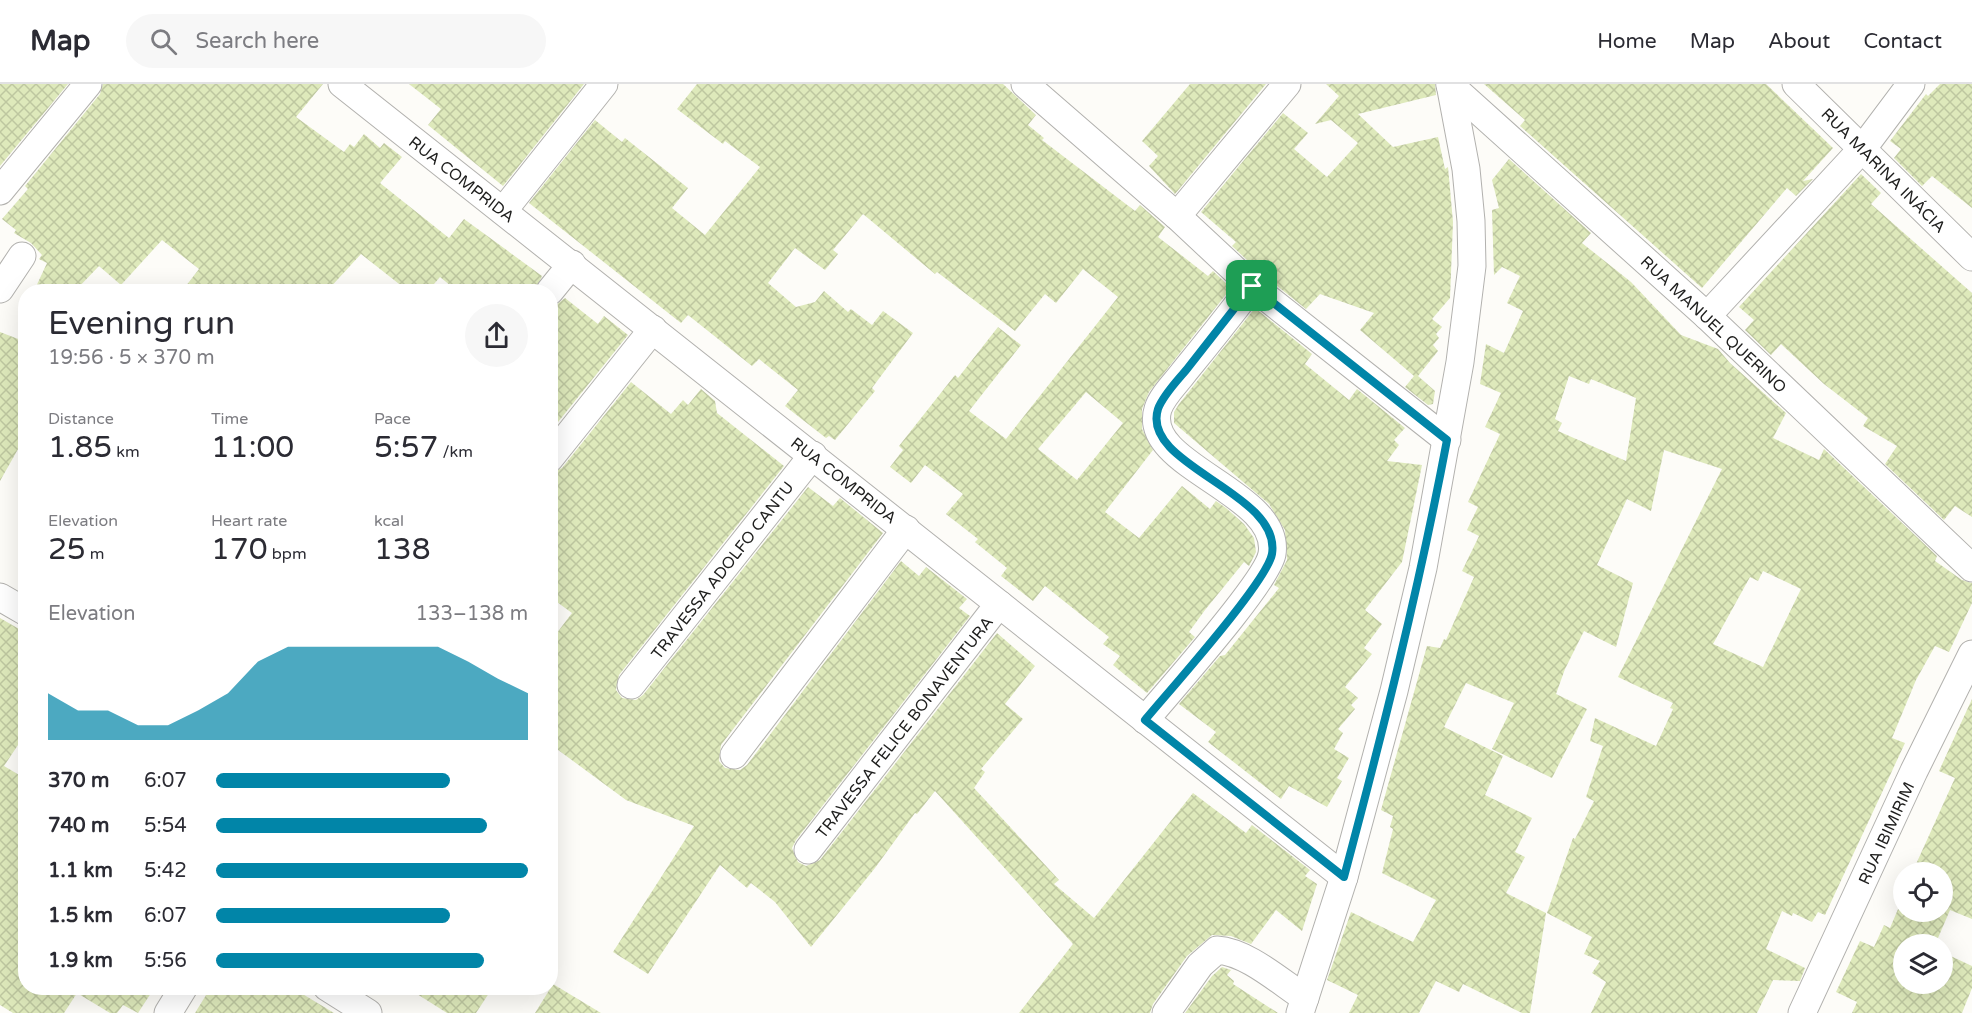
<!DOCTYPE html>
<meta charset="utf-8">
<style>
:root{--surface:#fff;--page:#f7f7f7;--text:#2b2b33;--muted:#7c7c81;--line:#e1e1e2;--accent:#0185a8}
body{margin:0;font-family:"Varela Round",sans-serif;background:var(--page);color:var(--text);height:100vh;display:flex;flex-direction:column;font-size:22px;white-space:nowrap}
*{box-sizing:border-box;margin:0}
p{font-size:20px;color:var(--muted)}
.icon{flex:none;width:33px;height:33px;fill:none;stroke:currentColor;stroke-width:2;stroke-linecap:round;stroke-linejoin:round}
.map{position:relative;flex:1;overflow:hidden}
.panel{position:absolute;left:18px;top:200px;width:540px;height:711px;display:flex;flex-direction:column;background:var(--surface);border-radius:24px;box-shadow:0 6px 24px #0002}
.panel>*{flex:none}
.buttons{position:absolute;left:1893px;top:778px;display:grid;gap:12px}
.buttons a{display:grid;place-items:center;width:60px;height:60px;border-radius:50%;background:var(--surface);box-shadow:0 6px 24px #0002;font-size:30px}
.pin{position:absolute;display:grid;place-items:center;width:51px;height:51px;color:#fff;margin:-26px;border-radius:12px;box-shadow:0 3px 9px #0006}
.round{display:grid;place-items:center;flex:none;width:63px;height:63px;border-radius:32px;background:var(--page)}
.overview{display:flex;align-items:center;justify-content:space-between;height:102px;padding:0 30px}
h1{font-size:33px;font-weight:600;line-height:45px}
.figures{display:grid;grid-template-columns:repeat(3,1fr);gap:9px;height:102px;padding:6px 30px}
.figures div{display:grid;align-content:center}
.figures b{font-size:30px;font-weight:600}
.figures small{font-size:16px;font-weight:400}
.figures p{font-size:16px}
.chart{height:168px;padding:12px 30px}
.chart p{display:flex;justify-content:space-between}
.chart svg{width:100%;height:108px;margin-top:6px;fill:var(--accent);opacity:.7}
ul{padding:0 30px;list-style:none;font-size:20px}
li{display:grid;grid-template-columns:96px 72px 1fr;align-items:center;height:45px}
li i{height:15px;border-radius:8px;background:var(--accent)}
header{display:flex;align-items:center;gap:36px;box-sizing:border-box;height:84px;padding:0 30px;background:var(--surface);border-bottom:2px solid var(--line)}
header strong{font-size:28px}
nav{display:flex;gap:33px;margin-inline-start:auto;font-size:21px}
.search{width:420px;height:54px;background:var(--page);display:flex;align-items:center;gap:15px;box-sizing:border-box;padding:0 21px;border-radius:33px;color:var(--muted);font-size:22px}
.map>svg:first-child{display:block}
.building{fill:url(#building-cross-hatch);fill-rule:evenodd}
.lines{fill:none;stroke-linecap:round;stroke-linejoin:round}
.minor-casing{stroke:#b2b1ae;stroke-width:29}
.minor{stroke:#fff;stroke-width:27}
.route-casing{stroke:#fff;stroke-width:12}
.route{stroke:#0185a8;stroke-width:8}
.labels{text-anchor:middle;stroke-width:6;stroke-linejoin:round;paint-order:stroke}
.street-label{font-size:16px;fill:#1e1e1d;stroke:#fff}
</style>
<header>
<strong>Map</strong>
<div class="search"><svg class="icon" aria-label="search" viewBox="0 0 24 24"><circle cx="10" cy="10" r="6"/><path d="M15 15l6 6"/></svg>Search here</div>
<nav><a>Home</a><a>Map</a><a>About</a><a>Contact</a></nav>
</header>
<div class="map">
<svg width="1972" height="929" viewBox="0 0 1972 929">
<defs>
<pattern id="building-cross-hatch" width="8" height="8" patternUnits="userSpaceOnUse" patternTransform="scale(1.5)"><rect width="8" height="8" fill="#dee9bb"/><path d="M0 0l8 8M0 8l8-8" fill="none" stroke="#bec7a0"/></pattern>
</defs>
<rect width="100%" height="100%" fill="#fdfcf8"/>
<g class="building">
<path d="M 0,0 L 68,0 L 0,82 Z"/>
<path d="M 103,0 L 323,0 L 296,33 L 344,68 L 350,60 L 354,63 L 364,50 L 380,64 L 384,59 L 402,73 L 380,99 L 449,154 L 464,135 L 542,192 L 535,207 L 457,207 L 440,193 L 428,207 L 408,207 L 361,170 L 327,207 L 182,207 L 199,185 L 162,156 L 121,201 L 99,182 L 75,207 L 34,207 L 47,179 L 39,175 L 42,171 L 31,159 L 14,149 L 16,146 L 2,135 L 28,105 L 25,102 L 100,10 Z"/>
<path d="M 409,0 L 584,0 L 503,102 L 428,41 L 441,25 Z"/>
<path d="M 697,0 L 1003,0 L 1036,31 L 1028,41 L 1044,54 L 1042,56 L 1135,127 L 1140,121 L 1165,143 L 1158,153 L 1208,192 L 1213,187 L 1231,204 L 1149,308 L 1142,325 L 1142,345 L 1153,366 L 1105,428 L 1139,454 L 1182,402 L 1210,425 L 1216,417 L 1226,424 L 1244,440 L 1254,454 L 1256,468 L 1249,482 L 1244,478 L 1205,526 L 1189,548 L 1195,553 L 1147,609 L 1113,581 L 1120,572 L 1103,560 L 1109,553 L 1045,502 L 1033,517 L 1001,492 L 1007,484 L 975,458 L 978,455 L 946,430 L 963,410 L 925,381 L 911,399 L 890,383 L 903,366 L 899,362 L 955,291 L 958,294 L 998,243 L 1021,261 L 969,327 L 1006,355 L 1118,213 L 1083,185 L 1056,219 L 1045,210 L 1015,247 L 937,188 L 935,190 L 863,130 L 833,166 L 838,170 L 825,186 L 795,164 L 768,199 L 796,223 L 815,218 L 824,207 L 848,228 L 851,225 L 872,241 L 883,227 L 913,249 L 872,304 L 875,307 L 835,356 L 829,352 L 826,354 L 785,322 L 798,306 L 759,275 L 752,282 L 688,231 L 681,239 L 529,119 L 595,36 L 622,58 L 625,54 L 688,104 L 672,124 L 705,151 L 760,83 L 725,57 L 723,60 L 677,25 ZM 1086,308 L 1123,339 L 1077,396 L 1038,365 Z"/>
<path d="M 1190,0 L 1266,0 L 1175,110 L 1149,82 L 1158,72 L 1142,57 Z"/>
<path d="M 1326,0 L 1435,0 L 1436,11 L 1358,30 L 1393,63 L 1438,53 L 1445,85 L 1448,83 L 1453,138 L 1450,214 L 1432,235 L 1442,243 L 1436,250 L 1439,254 L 1433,261 L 1438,267 L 1418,292 L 1435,307 L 1433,320 L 1428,321 L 1405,303 L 1414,292 L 1360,246 L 1374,229 L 1320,210 L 1306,225 L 1262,190 L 1232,162 L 1236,158 L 1201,128 L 1283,29 L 1308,49 L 1294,65 L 1327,93 L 1358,59 L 1331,36 L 1315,40 L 1339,12 Z"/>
<path d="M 1484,0 L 1766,0 L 1833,64 L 1803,97 L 1813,95 L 1796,112 L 1787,104 L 1702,204 L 1520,42 L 1525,36 Z"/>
<path d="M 1940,0 L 1972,0 L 1972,124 L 1932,92 L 1922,102 L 1894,74 L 1901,65 L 1890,57 L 1926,10 L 1928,12 Z"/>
<path d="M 1509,75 L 1591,149 L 1582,159 L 1631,198 L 1681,251 L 1718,265 L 1730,279 L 1786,329 L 1773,354 L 1819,376 L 1824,365 L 1937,472 L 1935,477 L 1962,496 L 1972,499 L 1972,519 L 1949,568 L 1935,562 L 1916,596 L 1892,654 L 1905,659 L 1825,831 L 1818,828 L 1812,838 L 1793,829 L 1792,832 L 1782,827 L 1766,865 L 1805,884 L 1800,897 L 1773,896 L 1757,929 L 1591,929 L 1606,898 L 1592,889 L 1600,877 L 1584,870 L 1592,853 L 1547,829 L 1573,754 L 1575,755 L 1594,717 L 1586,713 L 1603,662 L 1590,657 L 1595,634 L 1656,662 L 1673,625 L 1670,624 L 1673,619 L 1618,593 L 1722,385 L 1664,366 L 1651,427 L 1627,415 L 1597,481 L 1633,499 L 1616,563 L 1584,547 L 1565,585 L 1556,610 L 1587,625 L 1552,694 L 1492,665 L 1514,619 L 1466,599 L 1444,643 L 1503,672 L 1485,711 L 1532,734 L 1515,768 L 1525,773 L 1506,809 L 1546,829 L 1530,929 L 1522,929 L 1463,900 L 1459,908 L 1436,897 L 1419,929 L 1349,929 L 1358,911 L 1327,896 L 1351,828 L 1413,858 L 1436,816 L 1382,789 L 1393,745 L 1390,743 L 1393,732 L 1381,726 L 1427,562 L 1440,564 L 1444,555 L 1446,556 L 1474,493 L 1462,487 L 1479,452 L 1467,446 L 1478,423 L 1468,418 L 1500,350 L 1485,343 L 1501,309 L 1480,300 L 1486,260 L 1504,269 L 1523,227 L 1507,219 L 1520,192 L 1502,183 L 1494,191 L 1492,126 L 1499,124 L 1492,96 ZM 1569,292 L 1589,300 L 1591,295 L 1636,314 L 1626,377 L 1558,347 L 1562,339 L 1555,335 ZM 1763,487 L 1801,505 L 1763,583 L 1713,560 L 1750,493 L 1758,497 Z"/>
<path d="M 1861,90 L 1881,109 L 1871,120 L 1972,209 L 1972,433 L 1955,422 L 1944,436 L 1885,380 L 1897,362 L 1863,342 L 1868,334 L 1824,300 L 1781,260 L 1771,271 L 1745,246 L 1754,236 L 1739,223 Z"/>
<path d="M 565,214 L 598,240 L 604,232 L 628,251 L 550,348 L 550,222 L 556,221 Z"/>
<path d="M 1255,224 L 1312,270 L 1305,280 L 1349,316 L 1357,305 L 1405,344 L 1394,356 L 1399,361 L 1387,377 L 1422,381 L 1402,478 L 1365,526 L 1382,540 L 1364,564 L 1372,570 L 1345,603 L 1358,614 L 1351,621 L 1355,625 L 1338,645 L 1343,649 L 1334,665 L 1349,674 L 1337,694 L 1342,697 L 1327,723 L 1289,702 L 1281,715 L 1208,658 L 1216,648 L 1179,620 L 1220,572 L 1225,571 L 1279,504 L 1274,501 L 1287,476 L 1285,446 L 1269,420 L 1174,339 L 1174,328 L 1179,320 Z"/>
<path d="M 0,248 L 26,258 L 26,351 L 0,397 Z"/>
<path d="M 631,298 L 671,330 L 683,316 L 688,321 L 701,305 L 715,317 L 717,329 L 784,382 L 619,591 L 616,606 L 622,614 L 636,616 L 643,611 L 808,403 L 833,422 L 840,414 L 883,449 L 721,661 L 719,677 L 725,684 L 740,686 L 747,681 L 901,477 L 919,492 L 926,483 L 967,515 L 959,524 L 970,532 L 796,756 L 792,764 L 798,778 L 806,782 L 820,776 L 997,549 L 1035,582 L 1005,620 L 1023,635 L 981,685 L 985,688 L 974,704 L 1059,796 L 1054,800 L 1094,834 L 1193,709 L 1246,749 L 1252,741 L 1310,786 L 1305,792 L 1317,800 L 1302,847 L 1276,826 L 1251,860 L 1231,852 L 1212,851 L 1187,872 L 1153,920 L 1150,929 L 1019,929 L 1073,860 L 935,707 L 917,730 L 915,729 L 875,784 L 811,863 L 775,818 L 751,799 L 747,804 L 720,781 L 648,890 L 613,868 L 694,742 L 626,716 L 550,660 L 550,558 L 572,529 L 550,513 L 550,389 L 562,384 Z"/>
<path d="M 0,534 L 26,549 L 26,649 L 4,682 L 26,695 L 26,903 L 155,903 L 138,929 L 123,921 L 117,929 L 110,929 L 77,909 L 64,929 L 13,929 L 0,921 Z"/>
<path d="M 1972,615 L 1972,835 L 1950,826 L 1935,861 L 1904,861 L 1904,900 L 1942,900 L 1942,868 L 1972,882 L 1972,904 L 1962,929 L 1852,929 L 1857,918 L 1836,908 L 1860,857 L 1874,863 L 1884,841 L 1890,844 L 1904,811 L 1904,828 L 1942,828 L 1942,789 L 1912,789 L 1955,694 L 1939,687 Z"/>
<path d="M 1222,883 L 1231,886 L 1227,891 L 1234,897 L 1233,900 L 1278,929 L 1185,929 L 1212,892 Z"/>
<path d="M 553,900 L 601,929 L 535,929 Z"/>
<path d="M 211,903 L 291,903 L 334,929 L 195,929 Z"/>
<path d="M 406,903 L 493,903 L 476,929 L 447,929 Z"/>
</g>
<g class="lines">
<defs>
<g id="minor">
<path d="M 342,0 L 1344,793"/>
<path d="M 1025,0 L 1177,132 L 1252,202 L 1447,356"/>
<path d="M 1796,0 L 1972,173"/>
<path d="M 1450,1 L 1707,232 L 1972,484"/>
<path d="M 0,107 L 88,0"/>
<path d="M 503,127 L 604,0"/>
<path d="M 1177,132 L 1287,0"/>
<path d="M 0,205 L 22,172"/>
<path d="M 550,207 L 572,180"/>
<path d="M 1707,232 L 1863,64 L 1911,0"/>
<path d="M 550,374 L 653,245"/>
<path d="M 0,513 L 26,528"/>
<path d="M 631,601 L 813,371"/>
<path d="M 1145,636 C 1169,607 1267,498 1272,470 C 1282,408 1140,382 1158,325 C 1162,312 1176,299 1184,288 C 1207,260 1230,231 1252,202"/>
<path d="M 734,671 L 906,445"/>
<path d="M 808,766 L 999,520"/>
<path d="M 327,903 L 368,929"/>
<path d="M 168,929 L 184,903"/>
<path d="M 1166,929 L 1200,881 L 1217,866 C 1247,868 1279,897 1305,914"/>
<path d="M 1300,929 L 1344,793 L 1394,607 L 1423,484 L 1460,278 L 1472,182 L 1471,137 L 1466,85 L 1450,0"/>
<path d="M 1802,929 L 1914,687 L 1972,570"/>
</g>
</defs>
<use href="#minor" class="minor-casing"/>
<use href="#minor" class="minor"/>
</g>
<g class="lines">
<defs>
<path id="route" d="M 1252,202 L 1447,356 C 1419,504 1383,647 1344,793 L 1145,636 C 1169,607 1267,498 1272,470 C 1282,408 1140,382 1158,325 C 1163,311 1178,296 1187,285 C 1209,257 1230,230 1252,202 Z"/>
</defs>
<use href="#route" class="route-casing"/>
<use href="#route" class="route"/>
</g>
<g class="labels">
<g class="street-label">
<text transform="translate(1884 86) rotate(45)" y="6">RUA MARINA INÁCIA</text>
<text transform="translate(462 95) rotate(38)" y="6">RUA COMPRIDA</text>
<text transform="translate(1714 240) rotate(43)" y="6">RUA MANUEL QUERINO</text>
<text transform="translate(844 396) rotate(38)" y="6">RUA COMPRIDA</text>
<text transform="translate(722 486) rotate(-52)" y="6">TRAVESSA ADOLFO CANTU</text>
<text transform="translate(904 643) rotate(-52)" y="6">TRAVESSA FELICE BONAVENTURA</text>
<text transform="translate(1886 749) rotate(-65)" y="6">RUA IBIMIRIM</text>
</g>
</g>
</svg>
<div class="buttons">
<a><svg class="icon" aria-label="locate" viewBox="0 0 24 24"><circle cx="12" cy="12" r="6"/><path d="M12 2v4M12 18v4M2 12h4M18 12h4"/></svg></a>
<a><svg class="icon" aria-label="layers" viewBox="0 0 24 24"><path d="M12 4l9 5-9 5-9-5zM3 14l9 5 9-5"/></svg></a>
</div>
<div class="pin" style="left:1252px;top:202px;background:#1e9e55"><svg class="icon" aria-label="arrive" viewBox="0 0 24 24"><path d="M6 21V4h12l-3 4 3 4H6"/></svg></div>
<section class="panel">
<div class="overview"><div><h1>Evening run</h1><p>19:56 · 5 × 370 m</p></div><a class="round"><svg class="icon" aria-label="share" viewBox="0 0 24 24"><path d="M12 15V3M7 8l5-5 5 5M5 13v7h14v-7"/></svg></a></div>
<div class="figures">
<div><p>Distance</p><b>1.85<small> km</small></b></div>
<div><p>Time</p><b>11:00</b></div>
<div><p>Pace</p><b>5:57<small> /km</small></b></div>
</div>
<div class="figures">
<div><p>Elevation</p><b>25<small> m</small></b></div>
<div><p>Heart rate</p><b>170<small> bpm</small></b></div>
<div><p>kcal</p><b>138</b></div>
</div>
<div class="chart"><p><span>Elevation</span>133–138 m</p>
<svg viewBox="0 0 160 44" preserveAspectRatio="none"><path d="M0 44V25L10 32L20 32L30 38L40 38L50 32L60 25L70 12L80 6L90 6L100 6L110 6L120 6L130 6L140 12L150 19L160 25V44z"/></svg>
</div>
<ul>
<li><b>370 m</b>6:07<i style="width:75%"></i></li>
<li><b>740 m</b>5:54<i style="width:87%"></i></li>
<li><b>1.1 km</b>5:42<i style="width:100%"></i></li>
<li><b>1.5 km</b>6:07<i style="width:75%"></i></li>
<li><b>1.9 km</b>5:56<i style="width:86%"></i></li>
</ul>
</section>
</div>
